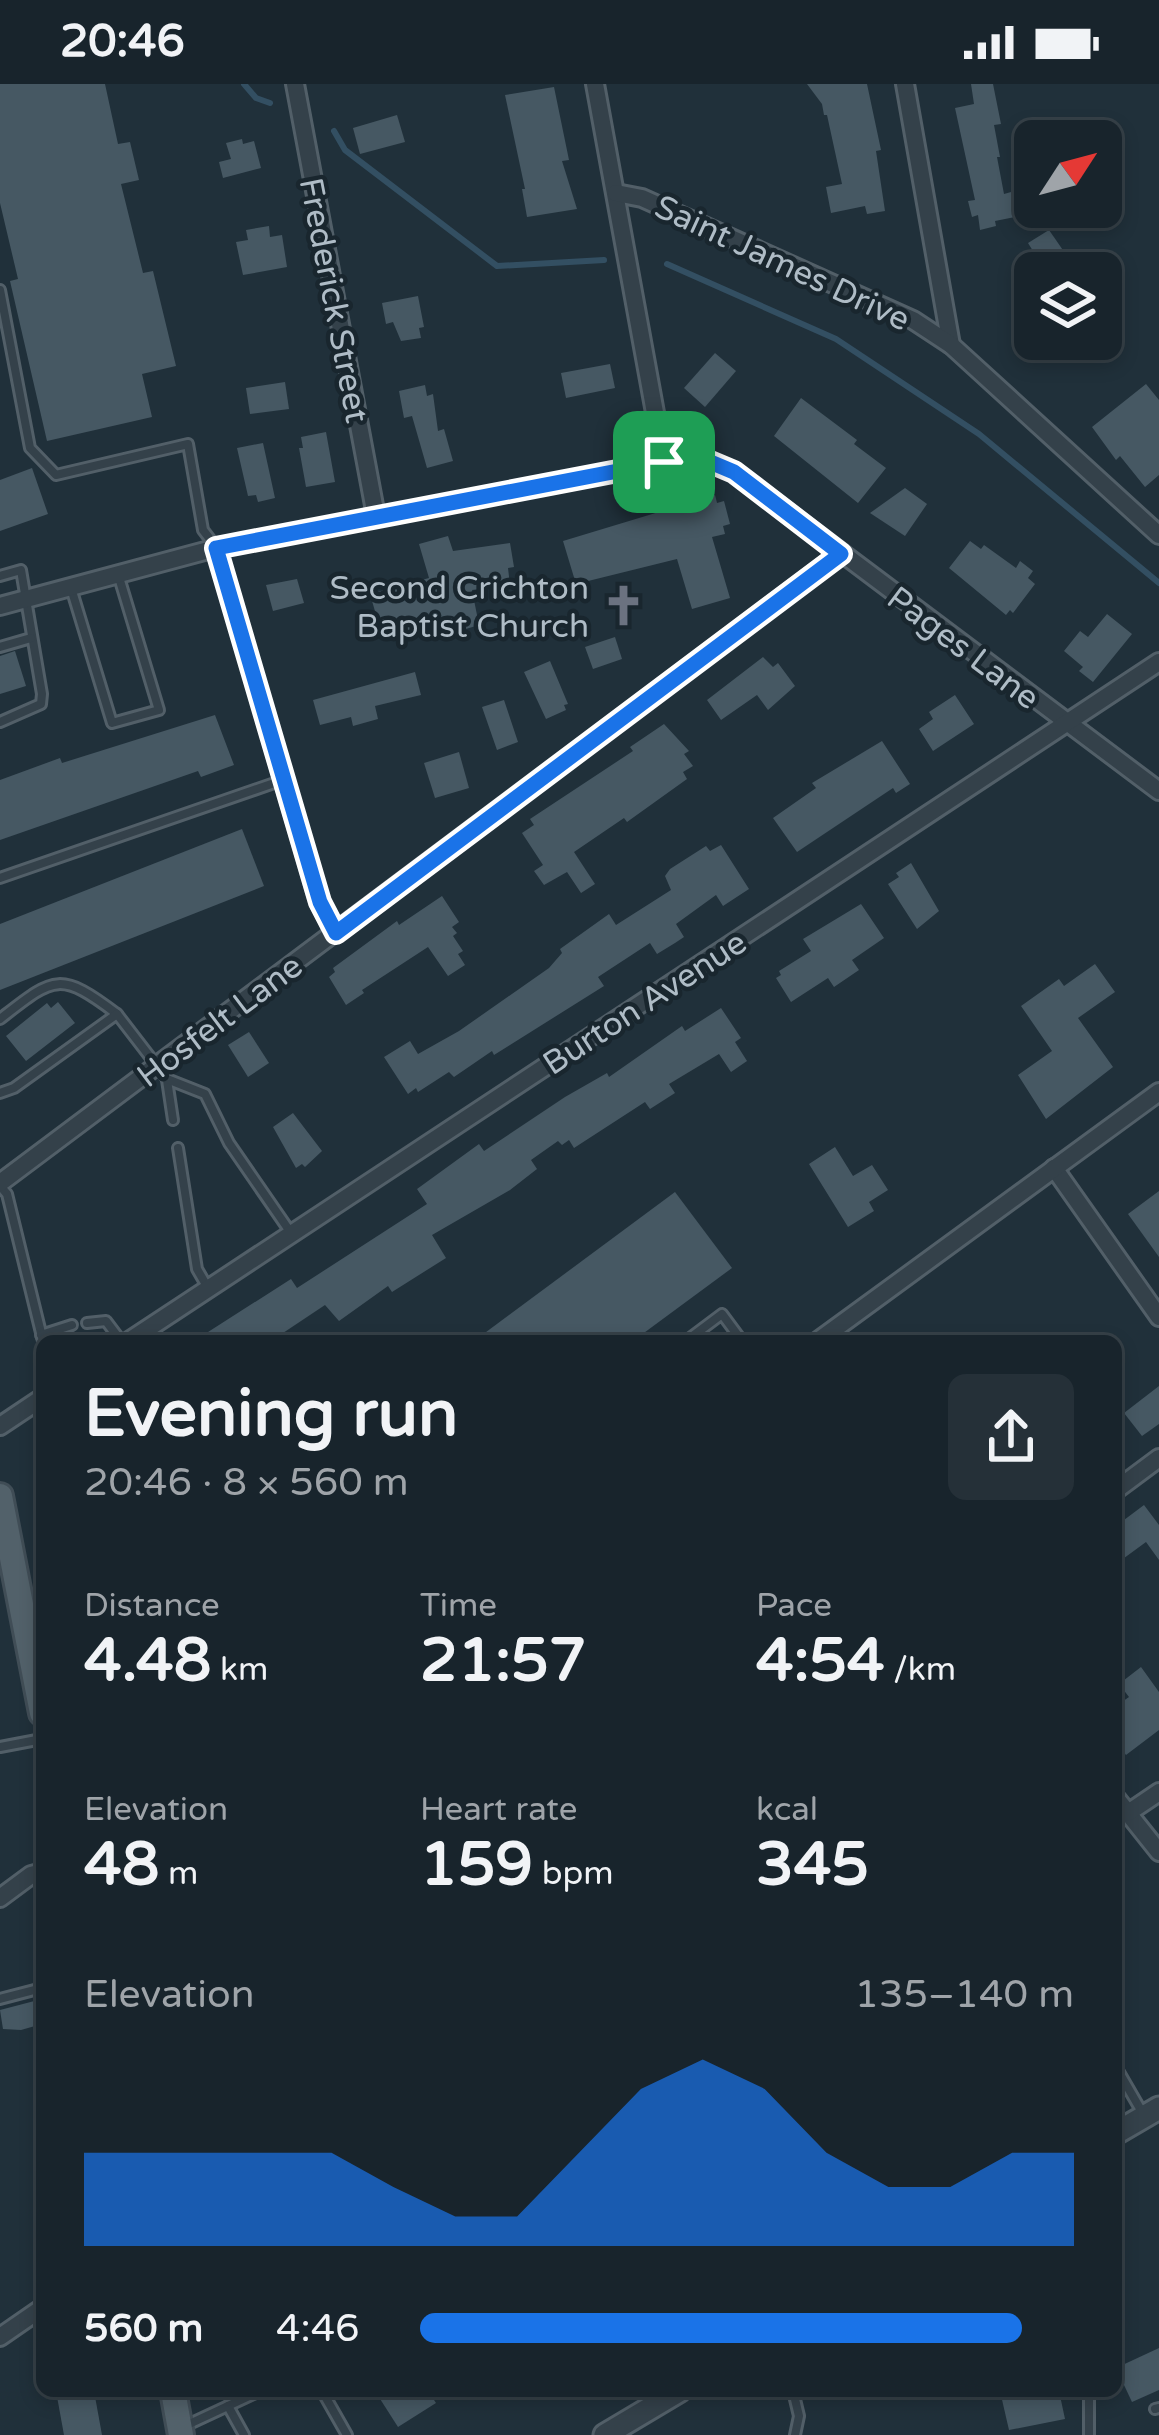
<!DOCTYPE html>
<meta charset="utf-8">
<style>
:root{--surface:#18242c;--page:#253038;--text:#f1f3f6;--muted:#9fa4a9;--line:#364148;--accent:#1a73e8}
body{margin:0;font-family:"Varela Round",sans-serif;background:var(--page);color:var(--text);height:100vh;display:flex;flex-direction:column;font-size:45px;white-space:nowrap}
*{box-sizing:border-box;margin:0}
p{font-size:39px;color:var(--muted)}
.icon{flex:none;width:66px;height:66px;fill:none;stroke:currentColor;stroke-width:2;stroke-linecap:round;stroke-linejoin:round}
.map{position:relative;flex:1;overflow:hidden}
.panel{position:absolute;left:36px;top:1251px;width:1086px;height:1062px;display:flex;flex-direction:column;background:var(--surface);border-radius:18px;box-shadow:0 6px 18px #0003,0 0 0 3px var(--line)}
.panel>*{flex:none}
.needle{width:78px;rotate:54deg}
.tools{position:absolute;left:1014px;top:36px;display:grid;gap:24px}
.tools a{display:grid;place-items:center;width:108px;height:108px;border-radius:18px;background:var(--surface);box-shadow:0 6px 18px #0003,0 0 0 3px var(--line);font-size:60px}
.pin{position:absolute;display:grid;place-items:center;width:102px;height:102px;color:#fff;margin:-51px;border-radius:24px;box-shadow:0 6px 18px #0006}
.round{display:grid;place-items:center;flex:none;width:126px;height:126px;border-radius:18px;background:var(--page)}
.summary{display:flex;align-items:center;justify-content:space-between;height:204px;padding:0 48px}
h1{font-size:66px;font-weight:700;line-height:90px}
.figures{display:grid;grid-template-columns:repeat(3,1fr);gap:18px;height:204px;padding:12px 48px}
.figures div{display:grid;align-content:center}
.figures b{font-size:60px;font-weight:700}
.figures small{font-size:33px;font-weight:400}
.figures p{font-size:33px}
.chart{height:336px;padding:24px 48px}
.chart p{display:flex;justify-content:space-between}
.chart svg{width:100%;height:216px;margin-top:12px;fill:var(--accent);opacity:.7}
ul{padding:0 48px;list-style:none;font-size:39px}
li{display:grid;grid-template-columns:192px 144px 1fr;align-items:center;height:90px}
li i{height:30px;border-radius:15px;background:var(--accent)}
.status{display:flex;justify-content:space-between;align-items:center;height:84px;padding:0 60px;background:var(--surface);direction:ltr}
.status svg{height:33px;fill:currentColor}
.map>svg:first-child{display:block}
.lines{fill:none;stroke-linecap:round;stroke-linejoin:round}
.stream{stroke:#334f62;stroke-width:6}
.building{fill:#465863}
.service-casing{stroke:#525f68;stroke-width:14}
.minor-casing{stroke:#525f68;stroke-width:22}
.tertiary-casing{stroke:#525f68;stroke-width:27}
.primary-casing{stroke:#404d56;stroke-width:30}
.service{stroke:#34414a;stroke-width:8}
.minor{stroke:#34414a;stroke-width:16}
.tertiary{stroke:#34414a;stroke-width:21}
.primary{stroke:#52616a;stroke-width:24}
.route-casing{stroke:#fff;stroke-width:24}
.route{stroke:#1a73e8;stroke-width:15}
.labels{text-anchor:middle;stroke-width:9;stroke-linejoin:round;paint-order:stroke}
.street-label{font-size:33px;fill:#afbcc6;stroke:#19262e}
.poi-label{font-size:33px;fill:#afbcc6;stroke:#19262e;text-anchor:end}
</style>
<div class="status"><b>20:46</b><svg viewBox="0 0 49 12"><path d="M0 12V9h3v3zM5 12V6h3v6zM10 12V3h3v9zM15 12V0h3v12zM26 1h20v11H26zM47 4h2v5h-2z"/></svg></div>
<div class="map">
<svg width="1159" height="2351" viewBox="0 0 1159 2351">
<rect width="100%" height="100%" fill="#20303a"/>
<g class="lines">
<g class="stream">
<path d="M 244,0 L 256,14 L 270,19"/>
<path d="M 334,47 L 345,66 L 497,182 L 604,176"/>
<path d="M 667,180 L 836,255 L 979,350 L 1159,499"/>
</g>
</g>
<g class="building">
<path d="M 0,0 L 105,0 L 118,60 L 130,58 L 139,96 L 121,100 L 143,189 L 153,187 L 176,282 L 142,290 L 152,333 L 47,357 L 10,197 L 18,195 L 0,119 Z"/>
<path d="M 807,0 L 867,0 L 881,66 L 876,67 L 885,127 L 867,130 L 865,122 L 831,129 L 826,103 L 842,100 L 827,31 L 824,31 L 822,20 Z"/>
<path d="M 971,0 L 993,0 L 1001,40 L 994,41 L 1000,73 L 997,73 L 1004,110 L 1011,108 L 1015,133 L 995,137 L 996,142 L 980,146 L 978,131 L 972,133 L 968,117 L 975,116 L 955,24 L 974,20 Z"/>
<path d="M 554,3 L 569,76 L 562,77 L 577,125 L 527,133 L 522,105 L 525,105 L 505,11 Z"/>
<path d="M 397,31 L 405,58 L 360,70 L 353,44 Z"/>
<path d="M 242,55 L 243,60 L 254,57 L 261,84 L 223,94 L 219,78 L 231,75 L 226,59 Z"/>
<path d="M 269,142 L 270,153 L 282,151 L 287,183 L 243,191 L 236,158 L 248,156 L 246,146 Z"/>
<path d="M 1049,146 L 1067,172 L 1045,186 L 1028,159 Z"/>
<path d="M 418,212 L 424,243 L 419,244 L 421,254 L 401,257 L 393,238 L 386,240 L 382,219 Z"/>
<path d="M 715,269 L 736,287 L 705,323 L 684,304 Z"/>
<path d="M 610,280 L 615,304 L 566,314 L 561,289 Z"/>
<path d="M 285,298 L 289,325 L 250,330 L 246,304 Z"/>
<path d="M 1146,300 L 1159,316 L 1159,391 L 1145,403 L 1120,372 L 1116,376 L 1092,343 Z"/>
<path d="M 425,301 L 427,312 L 433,310 L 438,347 L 444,345 L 453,377 L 427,384 L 412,332 L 404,334 L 399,307 Z"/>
<path d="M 801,314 L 857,356 L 854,360 L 886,384 L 858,419 L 774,352 Z"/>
<path d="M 326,348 L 335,398 L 306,403 L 299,364 L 303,364 L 301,353 Z"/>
<path d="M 263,359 L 275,414 L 258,418 L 256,411 L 248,412 L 237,364 Z"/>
<path d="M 32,384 L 48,430 L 0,447 L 0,396 Z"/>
<path d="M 905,404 L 927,420 L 905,452 L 870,429 Z"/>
<path d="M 715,411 L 717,419 L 724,417 L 730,440 L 723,442 L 725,450 L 712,453 L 730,514 L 692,525 L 677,475 L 576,500 L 563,457 Z"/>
<path d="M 448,452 L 453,467 L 510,459 L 514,483 L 508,484 L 510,501 L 472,506 L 479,541 L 446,551 L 443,539 L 402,551 L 397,536 L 379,541 L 370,510 L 429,494 L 419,460 Z"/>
<path d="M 970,457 L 981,465 L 984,461 L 1016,484 L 1020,477 L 1033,487 L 1028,494 L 1035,500 L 1013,529 L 1010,526 L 1006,531 L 949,484 Z"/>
<path d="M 297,495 L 304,519 L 273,527 L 266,501 Z"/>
<path d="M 1107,530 L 1132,550 L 1093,598 L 1079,587 L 1083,583 L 1064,567 L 1080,547 L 1088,553 Z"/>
<path d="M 615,553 L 622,575 L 593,585 L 585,563 Z"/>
<path d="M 15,567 L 26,602 L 0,610 L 0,572 Z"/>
<path d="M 763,573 L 773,583 L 778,579 L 795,602 L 768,626 L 757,611 L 721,636 L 707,616 Z"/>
<path d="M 550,577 L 568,620 L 564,621 L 566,626 L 546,635 L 524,588 Z"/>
<path d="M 415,588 L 421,611 L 375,622 L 378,635 L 353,642 L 351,633 L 320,641 L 313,616 Z"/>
<path d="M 955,611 L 974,640 L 933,667 L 919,645 L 933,635 L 929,628 Z"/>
<path d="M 504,616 L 518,658 L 497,666 L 482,623 Z"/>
<path d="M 215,631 L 234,681 L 201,693 L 198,687 L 0,756 L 0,696 L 60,674 L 62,679 Z"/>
<path d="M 664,640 L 689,667 L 684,670 L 693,682 L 683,688 L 687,695 L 627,738 L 624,734 L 574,768 L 595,800 L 581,809 L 567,788 L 544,801 L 534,787 L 543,781 L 522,749 L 534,741 L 530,735 L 633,667 L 630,663 Z"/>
<path d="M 882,657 L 910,700 L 896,709 L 893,704 L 797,768 L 773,734 L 816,704 L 812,699 Z"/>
<path d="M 459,668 L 469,704 L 435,714 L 424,679 Z"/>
<path d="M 242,745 L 264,802 L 0,906 L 0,840 Z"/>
<path d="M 721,761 L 749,805 L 723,822 L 716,811 L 676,840 L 684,853 L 675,859 L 657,870 L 650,859 L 598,893 L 604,902 L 494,971 L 492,967 L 454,993 L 449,988 L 418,1008 L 416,1004 L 408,1010 L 384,973 L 410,957 L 418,970 L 459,947 L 549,884 L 562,869 L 560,865 L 609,830 L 616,841 L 671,806 L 665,792 L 670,785 L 706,762 L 710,767 Z"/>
<path d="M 911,779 L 939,827 L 917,845 L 888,800 L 899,793 L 896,789 Z"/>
<path d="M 442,812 L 459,838 L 452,843 L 457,849 L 453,852 L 463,867 L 458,870 L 465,881 L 448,892 L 428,863 L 362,906 L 364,909 L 346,921 L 329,893 L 335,888 L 333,884 L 397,837 L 399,841 Z"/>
<path d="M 861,820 L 884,854 L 852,876 L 859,886 L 834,903 L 828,894 L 791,918 L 776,894 L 781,891 L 779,887 L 811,867 L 803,855 Z"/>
<path d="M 1095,880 L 1115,908 L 1078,934 L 1113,983 L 1046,1035 L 1018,991 L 1052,967 L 1021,922 L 1059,895 L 1064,902 Z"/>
<path d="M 58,918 L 75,939 L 26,977 L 6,952 L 47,919 L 51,924 Z"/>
<path d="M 721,924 L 741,954 L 735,958 L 747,977 L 731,988 L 719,970 L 669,1000 L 675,1009 L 650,1025 L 645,1018 L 574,1064 L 569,1056 L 562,1061 L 558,1057 L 531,1076 L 537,1085 L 510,1106 L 432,1151 L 446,1174 L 392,1208 L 388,1202 L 339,1237 L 325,1221 L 271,1257 L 194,1257 L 291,1195 L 297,1204 L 427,1120 L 417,1105 L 479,1060 L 484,1067 L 565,1013 L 607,989 L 609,993 L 682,942 L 685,947 Z"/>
<path d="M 249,948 L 269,979 L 248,993 L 228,961 Z"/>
<path d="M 293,1029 L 322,1067 L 305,1083 L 302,1080 L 296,1084 L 273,1043 Z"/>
<path d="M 835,1063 L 853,1092 L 872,1081 L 888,1106 L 869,1118 L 874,1127 L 848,1143 L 809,1080 Z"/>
<path d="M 1159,1107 L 1159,1173 L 1128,1130 Z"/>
<path d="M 675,1108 L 732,1184 L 633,1257 L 474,1257 Z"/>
<path d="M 1159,1302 L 1159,1340 L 1142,1352 L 1124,1329 Z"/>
<path d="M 1144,1421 L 1159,1441 L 1159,1476 L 1146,1458 L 1116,1480 L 1116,1442 Z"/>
<path d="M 1141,1583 L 1159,1608 L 1159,1646 L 1126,1671 L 1116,1658 L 1116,1622 L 1129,1613 L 1119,1600 Z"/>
<path d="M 42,1915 L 42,1940 L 21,1946 L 3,1945 L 0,1926 Z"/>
<path d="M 1159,2264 L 1159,2306 L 1132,2318 L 1116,2284 Z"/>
<path d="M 56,2307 L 94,2307 L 102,2351 L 64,2351 Z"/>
<path d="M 375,2307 L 428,2307 L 436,2319 L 398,2343 Z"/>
<path d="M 1000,2307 L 1059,2307 L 1065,2335 L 1009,2346 Z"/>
</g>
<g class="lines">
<defs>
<g id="service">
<path d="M 0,206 L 30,364 L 56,391 L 188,360 L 203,446 L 216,463"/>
<path d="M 0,492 L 21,486 L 42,610 L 41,620 L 0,638"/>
<path d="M 71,504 L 112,639 L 159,626 L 118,490"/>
<path d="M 0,563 L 31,554"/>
<path d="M 0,794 L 283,696"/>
<path d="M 0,935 C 54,893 59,886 117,930"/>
<path d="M 167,996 L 173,1036"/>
<path d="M 0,1009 L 14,1004 L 117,930 L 167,995 L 205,1010 L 229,1059 L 291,1149"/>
<path d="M 178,1064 L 197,1185 L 208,1204"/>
<path d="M 0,1102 L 7,1110 L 43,1257"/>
<path d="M 87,1239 L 106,1237 L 121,1257"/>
<path d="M 41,1251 L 72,1241"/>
<path d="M 686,1257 L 722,1230 L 742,1257"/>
<path d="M 0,1663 L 42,1655"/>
<path d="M 0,1915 L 42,1904"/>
<path d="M 1116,1983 L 1142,2028"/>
<path d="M 322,2307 L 347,2351"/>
<path d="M 793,2307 L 799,2332 L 795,2351"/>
<path d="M 1089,2307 L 1089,2351"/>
<path d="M 228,2322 L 244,2351"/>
<path d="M 1155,2325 L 1159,2324"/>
<path d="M 185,2342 L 260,2307"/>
</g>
<g id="minor">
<path d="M 295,0 L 376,432"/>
<path d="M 595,0 L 664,378"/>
<path d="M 905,0 L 951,261"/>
<path d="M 616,109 L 642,114 L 913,236 L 951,261 L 1159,451"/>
<path d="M 216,464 L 319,818 L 336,849"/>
<path d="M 0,522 L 216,464 L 696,372 L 734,388 L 1159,707"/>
<path d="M 1054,1084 L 1159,1233"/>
<path d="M 0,1099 L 841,469"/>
<path d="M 129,1257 L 1159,578"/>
<path d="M 818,1257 L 1159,1008"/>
<path d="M 0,1342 L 42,1314"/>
<path d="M 1116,1406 L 1159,1374"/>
<path d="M 1116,1714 L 1159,1768"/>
<path d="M 1128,1729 L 1159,1708"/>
<path d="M 0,1814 L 31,1791 L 42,1788"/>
<path d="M 0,2253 L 42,2224"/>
</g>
<g id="tertiary">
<path d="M 1116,2049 L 1159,2024"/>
<path d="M 605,2351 L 679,2307"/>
</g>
<g id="primary">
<path d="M 0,1412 L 42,1629"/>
<path d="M 173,2307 L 181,2351"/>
</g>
</defs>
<use href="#service" class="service-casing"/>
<use href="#minor" class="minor-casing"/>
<use href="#tertiary" class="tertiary-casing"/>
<use href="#primary" class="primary-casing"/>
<use href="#service" class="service"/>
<use href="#minor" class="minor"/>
<use href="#tertiary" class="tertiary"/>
<use href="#primary" class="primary"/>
</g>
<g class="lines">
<defs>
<path id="route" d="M 696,372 L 734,388 L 841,470 L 336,849 L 320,818 L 216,464 Z"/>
</defs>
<use href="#route" class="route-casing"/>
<use href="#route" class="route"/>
</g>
<defs>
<symbol id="church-bare" viewBox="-9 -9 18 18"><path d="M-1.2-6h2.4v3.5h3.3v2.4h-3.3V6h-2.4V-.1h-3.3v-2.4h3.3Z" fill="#6b7280" stroke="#19262e" stroke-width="2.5" paint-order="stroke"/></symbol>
</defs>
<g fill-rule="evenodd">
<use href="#church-bare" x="594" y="492" width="59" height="59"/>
</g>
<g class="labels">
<g class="street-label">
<text transform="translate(783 178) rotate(25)" y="12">Saint James Drive</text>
<text transform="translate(335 216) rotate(79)" y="12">Frederick Street</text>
<text transform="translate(964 563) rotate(37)" y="12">Pages Lane</text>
<text transform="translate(644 918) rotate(-33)" y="12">Burton Avenue</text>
<text transform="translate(219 936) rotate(-37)" y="12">Hosfelt Lane</text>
</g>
<g class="poi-label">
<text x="589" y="515">Second Crichton<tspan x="589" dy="38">Baptist Church</tspan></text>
</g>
</g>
</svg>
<div class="tools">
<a><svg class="needle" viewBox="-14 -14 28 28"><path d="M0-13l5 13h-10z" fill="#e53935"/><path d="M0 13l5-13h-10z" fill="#9fa4a9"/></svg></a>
<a><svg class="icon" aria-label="layers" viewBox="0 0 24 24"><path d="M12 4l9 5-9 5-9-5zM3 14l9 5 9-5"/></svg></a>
</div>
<div class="pin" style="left:664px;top:378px;background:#1e9e55"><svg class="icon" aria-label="arrive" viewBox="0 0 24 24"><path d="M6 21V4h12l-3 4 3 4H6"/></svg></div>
<section class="panel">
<div class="summary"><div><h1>Evening run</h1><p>20:46 · 8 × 560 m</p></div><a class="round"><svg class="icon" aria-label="share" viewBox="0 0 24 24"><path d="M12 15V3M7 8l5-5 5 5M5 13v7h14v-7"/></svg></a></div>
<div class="figures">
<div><p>Distance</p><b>4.48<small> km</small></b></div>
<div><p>Time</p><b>21:57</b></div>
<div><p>Pace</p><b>4:54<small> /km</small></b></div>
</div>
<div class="figures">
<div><p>Elevation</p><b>48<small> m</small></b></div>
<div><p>Heart rate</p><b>159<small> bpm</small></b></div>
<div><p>kcal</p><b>345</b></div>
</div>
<div class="chart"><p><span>Elevation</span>135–140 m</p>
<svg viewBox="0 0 160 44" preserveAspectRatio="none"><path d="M0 44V25L10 25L20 25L30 25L40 25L50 32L60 38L70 38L80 25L90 12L100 6L110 12L120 25L130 32L140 32L150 25L160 25V44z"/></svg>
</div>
<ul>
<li><b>560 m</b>4:46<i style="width:92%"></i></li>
</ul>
</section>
</div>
